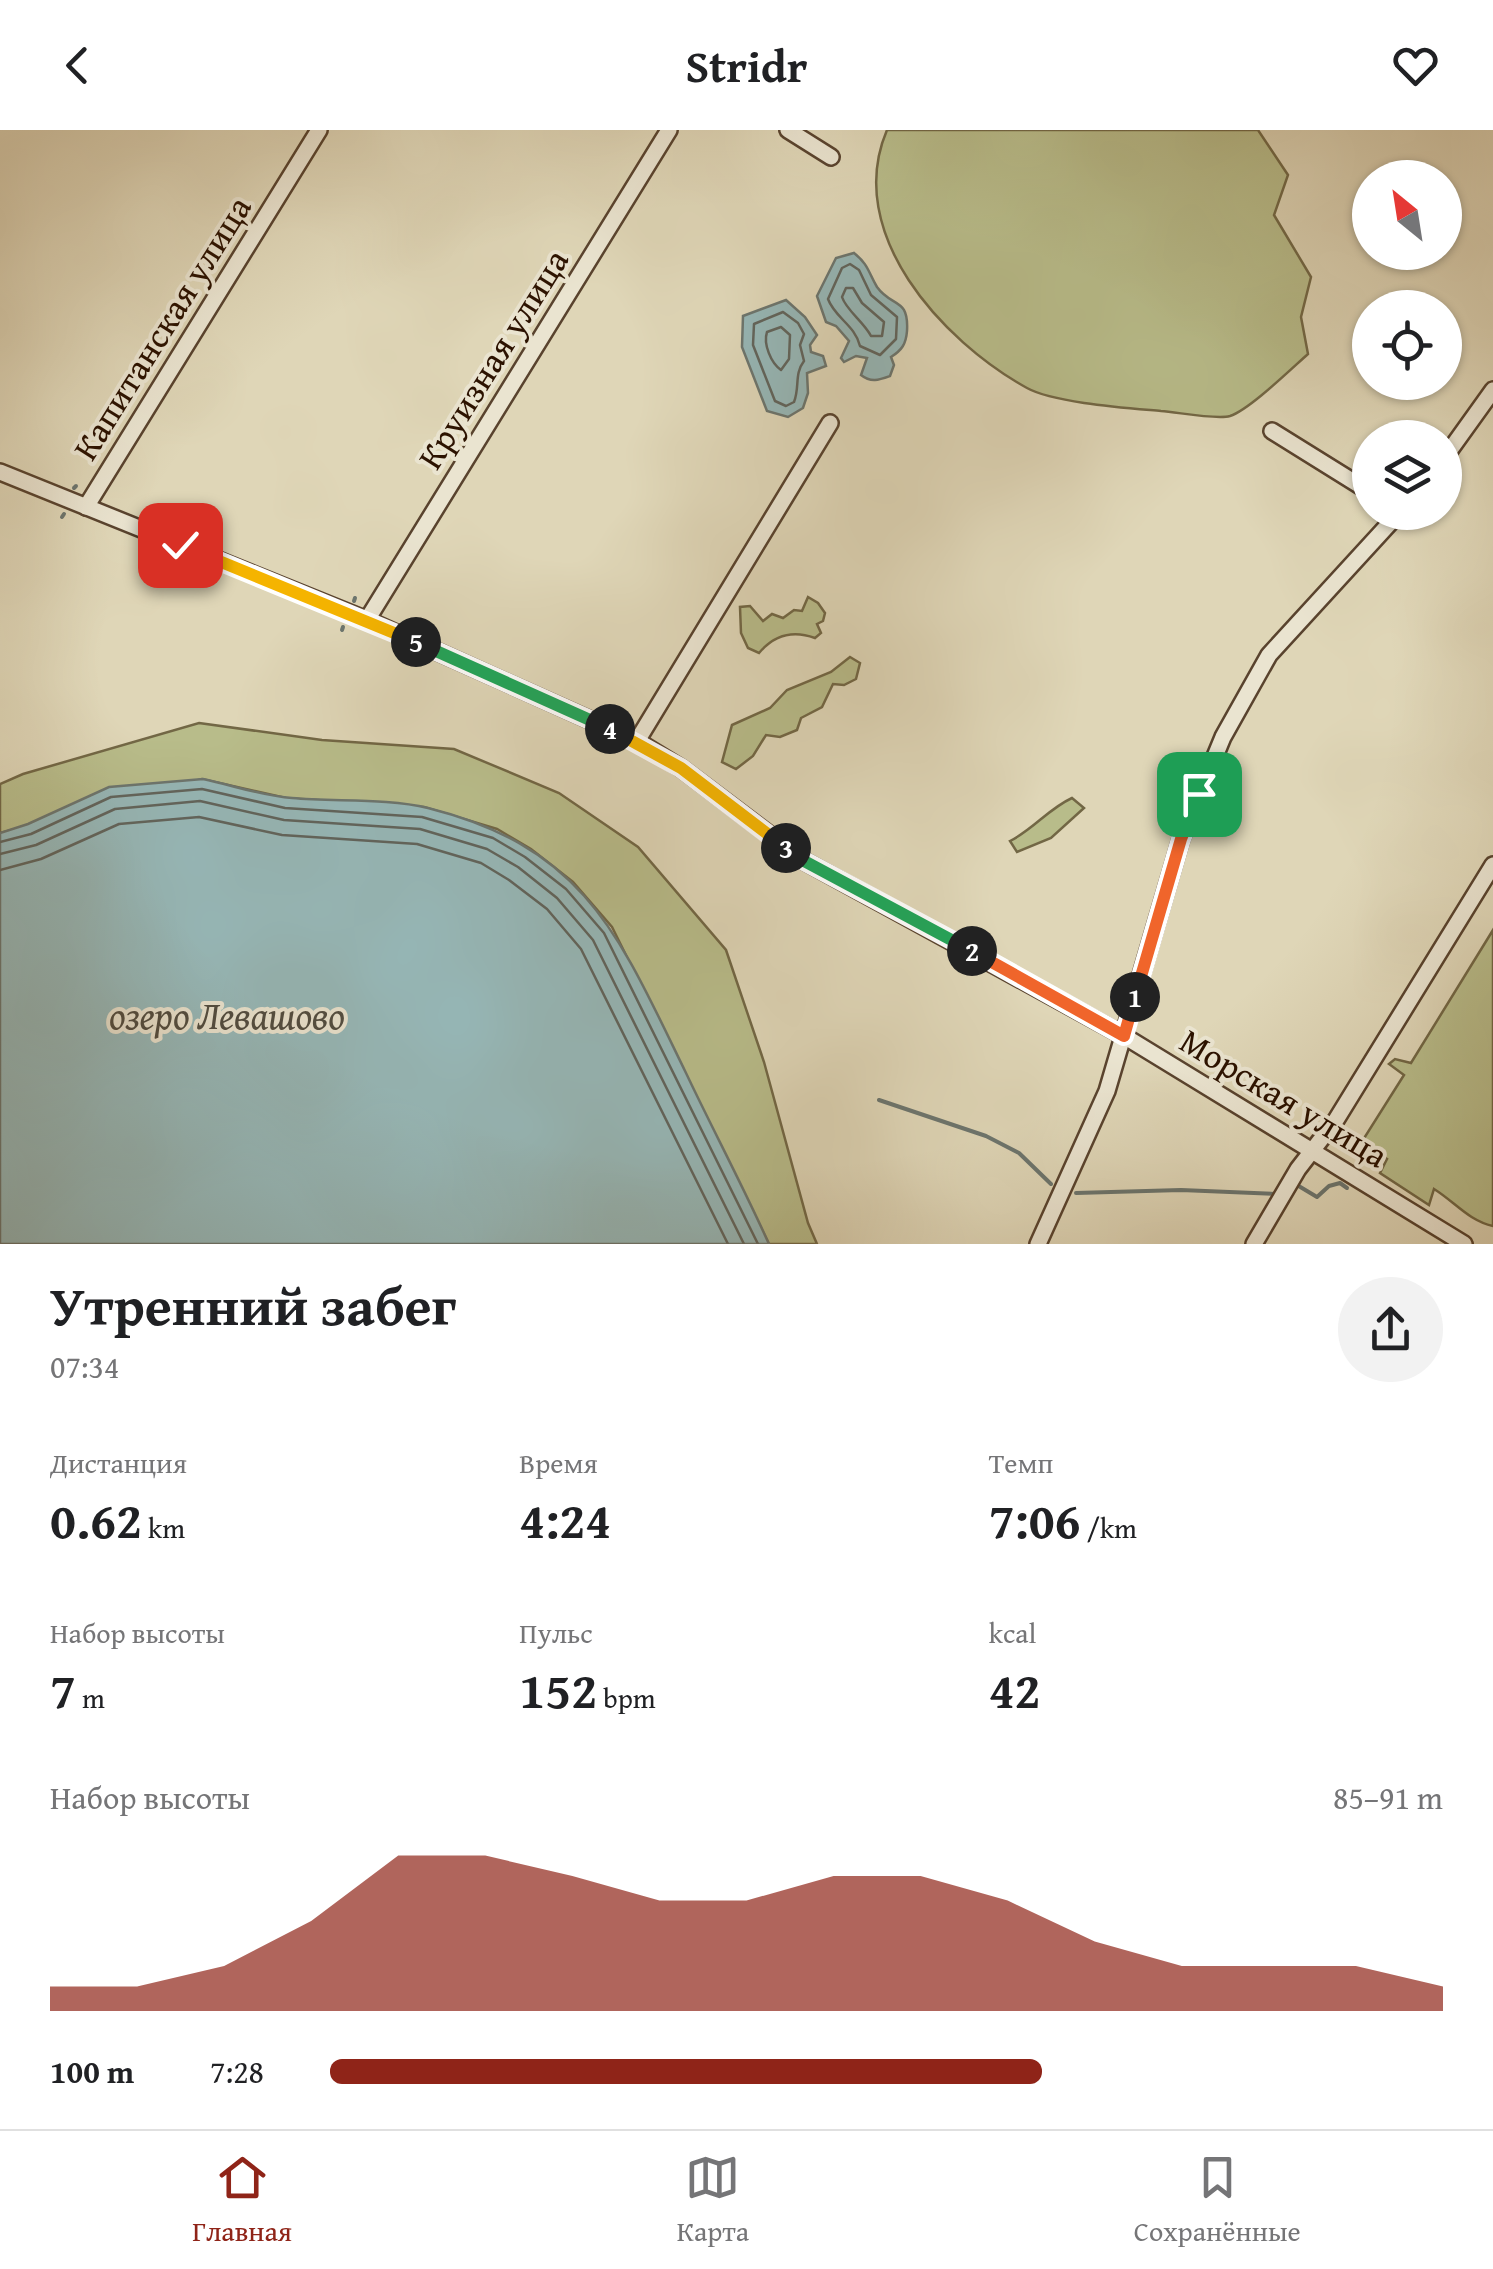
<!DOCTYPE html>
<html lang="ru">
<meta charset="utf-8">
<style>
:root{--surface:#fff;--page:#f2f2f2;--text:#202124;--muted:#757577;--line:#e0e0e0;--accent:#8f2418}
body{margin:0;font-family:"Gentium Book Plus",serif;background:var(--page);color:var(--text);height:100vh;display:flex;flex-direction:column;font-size:38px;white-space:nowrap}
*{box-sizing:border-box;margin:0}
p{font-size:32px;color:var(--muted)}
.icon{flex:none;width:55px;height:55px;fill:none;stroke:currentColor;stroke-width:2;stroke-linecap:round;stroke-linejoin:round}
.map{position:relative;height:1114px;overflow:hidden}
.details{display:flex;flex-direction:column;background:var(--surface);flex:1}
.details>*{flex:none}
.needle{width:65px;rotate:330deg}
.controls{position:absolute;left:1352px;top:30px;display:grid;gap:20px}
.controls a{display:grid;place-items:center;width:110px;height:110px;border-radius:50%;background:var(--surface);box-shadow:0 2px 8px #0004;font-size:50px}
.pin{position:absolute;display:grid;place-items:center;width:85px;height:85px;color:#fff;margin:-42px;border-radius:20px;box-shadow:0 5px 15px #0006}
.km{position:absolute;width:50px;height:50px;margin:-25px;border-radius:50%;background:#222;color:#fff;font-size:28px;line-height:50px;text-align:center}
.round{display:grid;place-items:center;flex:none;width:105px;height:105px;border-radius:52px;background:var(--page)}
.summary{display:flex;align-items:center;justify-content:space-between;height:170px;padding:0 50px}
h1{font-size:55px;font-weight:600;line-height:75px}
.metrics{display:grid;grid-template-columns:repeat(3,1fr);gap:15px;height:170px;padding:10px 50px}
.metrics div{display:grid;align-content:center}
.metrics b{font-size:50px;font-weight:600}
.metrics small{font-size:28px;font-weight:400}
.metrics p{font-size:28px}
.chart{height:280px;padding:20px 50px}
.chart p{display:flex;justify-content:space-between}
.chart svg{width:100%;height:180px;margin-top:10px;fill:var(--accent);opacity:.7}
ul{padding:0 50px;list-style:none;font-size:32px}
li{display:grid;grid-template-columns:160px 120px 1fr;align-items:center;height:75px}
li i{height:25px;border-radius:12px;background:var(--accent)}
header{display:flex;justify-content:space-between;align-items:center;height:130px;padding:0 50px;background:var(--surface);font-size:45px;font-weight:600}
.tabs{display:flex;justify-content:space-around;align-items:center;height:140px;border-top:2px solid var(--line);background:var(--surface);font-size:28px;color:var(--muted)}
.tabs a{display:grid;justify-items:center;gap:5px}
.tabs .on{color:var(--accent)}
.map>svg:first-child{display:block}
.green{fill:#b8bc8a;stroke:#726745;stroke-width:2.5}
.water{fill:#96b7b7;stroke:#6c756e;stroke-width:2.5}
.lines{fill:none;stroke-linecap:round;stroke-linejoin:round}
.shore{stroke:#61645c;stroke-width:2.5}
.stream{stroke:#6c756e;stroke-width:4}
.minor-casing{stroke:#59432e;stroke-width:20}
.minor{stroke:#eae4d0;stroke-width:15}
.split-1-casing{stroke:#fff;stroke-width:20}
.split-2-casing{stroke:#fff;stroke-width:20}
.split-3-casing{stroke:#fff;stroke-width:20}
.split-4-casing{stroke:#fff;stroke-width:20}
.split-5-casing{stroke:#fff;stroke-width:20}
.split-6-casing{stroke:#fff;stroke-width:20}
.split-1{stroke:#f0652b;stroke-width:12}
.split-2{stroke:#f0652b;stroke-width:12}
.split-3{stroke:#22a559;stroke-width:12}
.split-4{stroke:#f5b400;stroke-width:12}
.split-5{stroke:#22a559;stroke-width:12}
.split-6{stroke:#f5b400;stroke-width:12}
.labels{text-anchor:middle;stroke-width:8;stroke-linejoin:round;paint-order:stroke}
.street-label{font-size:35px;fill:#2c1200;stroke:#eae4d0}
.water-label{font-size:38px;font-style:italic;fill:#514c40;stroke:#eae4d0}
</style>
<header><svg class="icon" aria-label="back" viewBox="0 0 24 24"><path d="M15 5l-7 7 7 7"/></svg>Stridr<svg class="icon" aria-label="heart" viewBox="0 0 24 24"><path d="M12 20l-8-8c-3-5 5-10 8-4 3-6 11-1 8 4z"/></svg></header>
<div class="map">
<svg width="1493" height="1114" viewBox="0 0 1493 1114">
<rect width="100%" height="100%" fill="#dfd6b7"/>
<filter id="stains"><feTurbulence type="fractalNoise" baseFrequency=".002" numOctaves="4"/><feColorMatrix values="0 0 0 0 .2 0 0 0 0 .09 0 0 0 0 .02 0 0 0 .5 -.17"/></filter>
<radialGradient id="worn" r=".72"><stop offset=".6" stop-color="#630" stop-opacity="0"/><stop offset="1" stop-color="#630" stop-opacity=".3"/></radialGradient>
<g class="green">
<path d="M 887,0 L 1258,0 L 1288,45 L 1274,85 L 1311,147 L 1301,187 L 1308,224 C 1291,239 1249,280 1230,286 C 1216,290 1177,282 1161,281 C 1128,278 1054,273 1027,258 C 942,211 843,103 887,0 Z"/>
<path d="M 808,467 L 818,473 L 825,483 L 823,491 L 817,494 L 821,503 L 815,508 C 793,500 774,505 759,523 L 748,518 L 741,503 L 740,477 L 750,476 L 763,491 L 772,484 L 783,488 L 794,480 L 802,481 Z"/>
<path d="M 850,527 L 860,533 L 856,549 L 844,555 L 833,554 L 822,577 L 801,588 L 797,600 L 780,607 L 766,605 L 753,626 L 736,639 L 722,632 L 732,595 L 770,578 L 787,560 L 831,542 Z"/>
<path d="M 199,593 L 322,610 L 454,619 L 559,663 L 638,717 L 726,820 L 764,932 L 808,1093 L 817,1114 L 769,1114 L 612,797 L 573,752 L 531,719 L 497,699 L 424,677 L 286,668 L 202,649 L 0,703 L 0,654 L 23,644 Z"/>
<path d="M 1072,668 L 1084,678 L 1051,708 L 1017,722 L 1010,711 C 1034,699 1048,679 1072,668 Z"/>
<path d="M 1493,800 L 1493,1096 C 1469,1091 1455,1072 1434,1059 L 1429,1075 L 1380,1043 L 1387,1029 L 1361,1013 L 1404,945 L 1389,934 L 1395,929 L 1411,933 Z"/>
</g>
<g class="water">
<path d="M 854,123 C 869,135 868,142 877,157 C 892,178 909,167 907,201 C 906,214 902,220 891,227 L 894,235 L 890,246 C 879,250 871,253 861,245 L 867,228 L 856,226 L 844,232 L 841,228 L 849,211 L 836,196 L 826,192 L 817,166 L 836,128 Z"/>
<path d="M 786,170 L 805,187 L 817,205 L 810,215 L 811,222 L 823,226 L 826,236 L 807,243 L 808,263 L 803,278 L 788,287 L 767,281 L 742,217 L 743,186 Z"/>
<path d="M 203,649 C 232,655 262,666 292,668 C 334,672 387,668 428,678 C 587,718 620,808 686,943 C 713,1000 743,1056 769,1114 L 0,1114 L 0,703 L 28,694 L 109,657 Z"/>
</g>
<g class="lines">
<g class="shore">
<path d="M 850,134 L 859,140 L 871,165 L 897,187 L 896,209 L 880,225 L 860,216 C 855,195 835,188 828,169 L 842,138 Z"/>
<path d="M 846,158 L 853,158 L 862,173 L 884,192 L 882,206 L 871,206 C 864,192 846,180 842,167 Z"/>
<path d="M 783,182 L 798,193 L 804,204 L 800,215 L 804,231 C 794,244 800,257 794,272 L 786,276 L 775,271 L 753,215 L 754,194 Z"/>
<path d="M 781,197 L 790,205 L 789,229 L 781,240 C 771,233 763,214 767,202 Z"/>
<path d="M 0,712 L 31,704 L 111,667 L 202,659 L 285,678 L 422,687 L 493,708 L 525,727 L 566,759 L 604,803 L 758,1114"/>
<path d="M 0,724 L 36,715 L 115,679 L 200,671 L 284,690 L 420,699 L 487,719 L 518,737 L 557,768 L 593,810 L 744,1114"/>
<path d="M 0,740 L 41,729 L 119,694 L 199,687 L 282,705 L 417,714 L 481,733 L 509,750 L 547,779 L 581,819 L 728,1114"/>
</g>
<g class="stream">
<path d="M 74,358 L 76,356"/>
<path d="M 62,387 L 64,384"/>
<path d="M 354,471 L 355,468"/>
<path d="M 342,500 L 343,497"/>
<path d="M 628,592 L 629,590"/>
<path d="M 616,621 L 617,619"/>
<path d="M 879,970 L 986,1006 L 1019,1023 L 1051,1054"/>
<path d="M 1297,1055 L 1317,1067 L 1329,1056 L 1340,1053 L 1347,1058"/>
<path d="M 1076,1063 L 1181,1060 L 1277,1064"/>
</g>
<defs>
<g id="minor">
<path d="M 788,0 L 831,27"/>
<path d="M 1272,301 L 1370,362"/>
<path d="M 1445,327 L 1493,260"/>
<path d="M 0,342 L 367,490 L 637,611 L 681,638 L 806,732 L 1124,906 L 1464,1114"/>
<path d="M 86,377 L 319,0"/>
<path d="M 367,490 L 669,0"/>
<path d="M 637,611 L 830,293"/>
<path d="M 1038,1114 L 1107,961 L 1181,709 L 1223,607 L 1269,525 L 1400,382"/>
<path d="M 1254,1114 L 1298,1039 L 1336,990 L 1493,735"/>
</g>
</defs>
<use href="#minor" class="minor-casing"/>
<use href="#minor" class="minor"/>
</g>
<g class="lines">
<defs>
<path id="split-1" d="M 1135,867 L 1181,709 L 1199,664"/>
<path id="split-2" d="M 972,821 L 1124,906 L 1135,867"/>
<path id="split-3" d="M 786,718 L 806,732 L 972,821"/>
<path id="split-4" d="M 610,599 L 681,638 L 786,718"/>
<path id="split-5" d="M 416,512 L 610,599"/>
<path id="split-6" d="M 180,415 L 416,512"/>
</defs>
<use href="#split-1" class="split-1-casing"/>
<use href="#split-2" class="split-2-casing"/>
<use href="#split-3" class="split-3-casing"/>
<use href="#split-4" class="split-4-casing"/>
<use href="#split-5" class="split-5-casing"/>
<use href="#split-6" class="split-6-casing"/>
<use href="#split-1" class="split-1"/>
<use href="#split-2" class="split-2"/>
<use href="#split-3" class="split-3"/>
<use href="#split-4" class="split-4"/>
<use href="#split-5" class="split-5"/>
<use href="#split-6" class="split-6"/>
</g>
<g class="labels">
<g class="street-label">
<text transform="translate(162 198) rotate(-58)" y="12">Капитанская улица</text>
<text transform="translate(493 229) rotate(-58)" y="12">Круизная улица</text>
<text transform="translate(1284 968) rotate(31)" y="12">Морская улица</text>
</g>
<g class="water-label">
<text x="227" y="899">озеро Левашово</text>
</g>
</g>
<rect width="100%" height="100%" filter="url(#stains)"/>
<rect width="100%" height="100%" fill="url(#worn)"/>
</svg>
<div class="controls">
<a><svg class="needle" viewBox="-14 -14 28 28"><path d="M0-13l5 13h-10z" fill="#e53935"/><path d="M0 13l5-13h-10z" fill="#757577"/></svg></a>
<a><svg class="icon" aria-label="locate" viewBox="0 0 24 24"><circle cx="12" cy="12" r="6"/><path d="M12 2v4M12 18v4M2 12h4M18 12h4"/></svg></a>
<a><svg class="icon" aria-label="layers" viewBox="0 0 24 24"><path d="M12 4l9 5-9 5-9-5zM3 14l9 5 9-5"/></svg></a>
</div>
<div class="pin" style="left:1199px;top:664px;background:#1e9e55"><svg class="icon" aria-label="arrive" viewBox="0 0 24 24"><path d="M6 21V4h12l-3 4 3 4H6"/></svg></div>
<div class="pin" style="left:180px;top:415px;background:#d93025"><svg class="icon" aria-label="check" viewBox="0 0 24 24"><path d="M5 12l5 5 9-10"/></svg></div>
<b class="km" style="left:1135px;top:867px">1</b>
<b class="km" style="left:972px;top:821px">2</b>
<b class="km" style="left:786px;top:718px">3</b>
<b class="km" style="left:610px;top:599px">4</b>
<b class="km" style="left:416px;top:512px">5</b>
</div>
<section class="details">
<div class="summary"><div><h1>Утренний забег</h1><p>07:34</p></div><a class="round"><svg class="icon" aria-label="share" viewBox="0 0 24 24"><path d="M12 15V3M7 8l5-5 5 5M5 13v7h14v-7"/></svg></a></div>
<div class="metrics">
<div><p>Дистанция</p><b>0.62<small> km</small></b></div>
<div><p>Время</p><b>4:24</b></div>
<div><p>Темп</p><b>7:06<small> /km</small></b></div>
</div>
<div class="metrics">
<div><p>Набор высоты</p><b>7<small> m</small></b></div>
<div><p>Пульс</p><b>152<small> bpm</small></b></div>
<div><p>kcal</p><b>42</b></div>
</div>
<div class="chart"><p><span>Набор высоты</span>85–91 m</p>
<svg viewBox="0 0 160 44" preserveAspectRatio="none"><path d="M0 44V38L10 38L20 33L30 22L40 6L50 6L60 11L70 17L80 17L90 11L100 11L110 17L120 27L130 33L140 33L150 33L160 38V44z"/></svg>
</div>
<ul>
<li><b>100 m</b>7:28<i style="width:64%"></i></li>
</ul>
</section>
<nav class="tabs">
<a class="on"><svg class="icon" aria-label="home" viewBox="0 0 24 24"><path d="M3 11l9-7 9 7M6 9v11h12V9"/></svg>Главная</a>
<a><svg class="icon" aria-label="map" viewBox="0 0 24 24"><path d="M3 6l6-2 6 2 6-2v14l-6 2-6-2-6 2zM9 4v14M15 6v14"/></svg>Карта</a>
<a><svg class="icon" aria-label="saved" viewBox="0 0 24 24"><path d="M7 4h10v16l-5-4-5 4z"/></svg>Сохранённые</a>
</nav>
